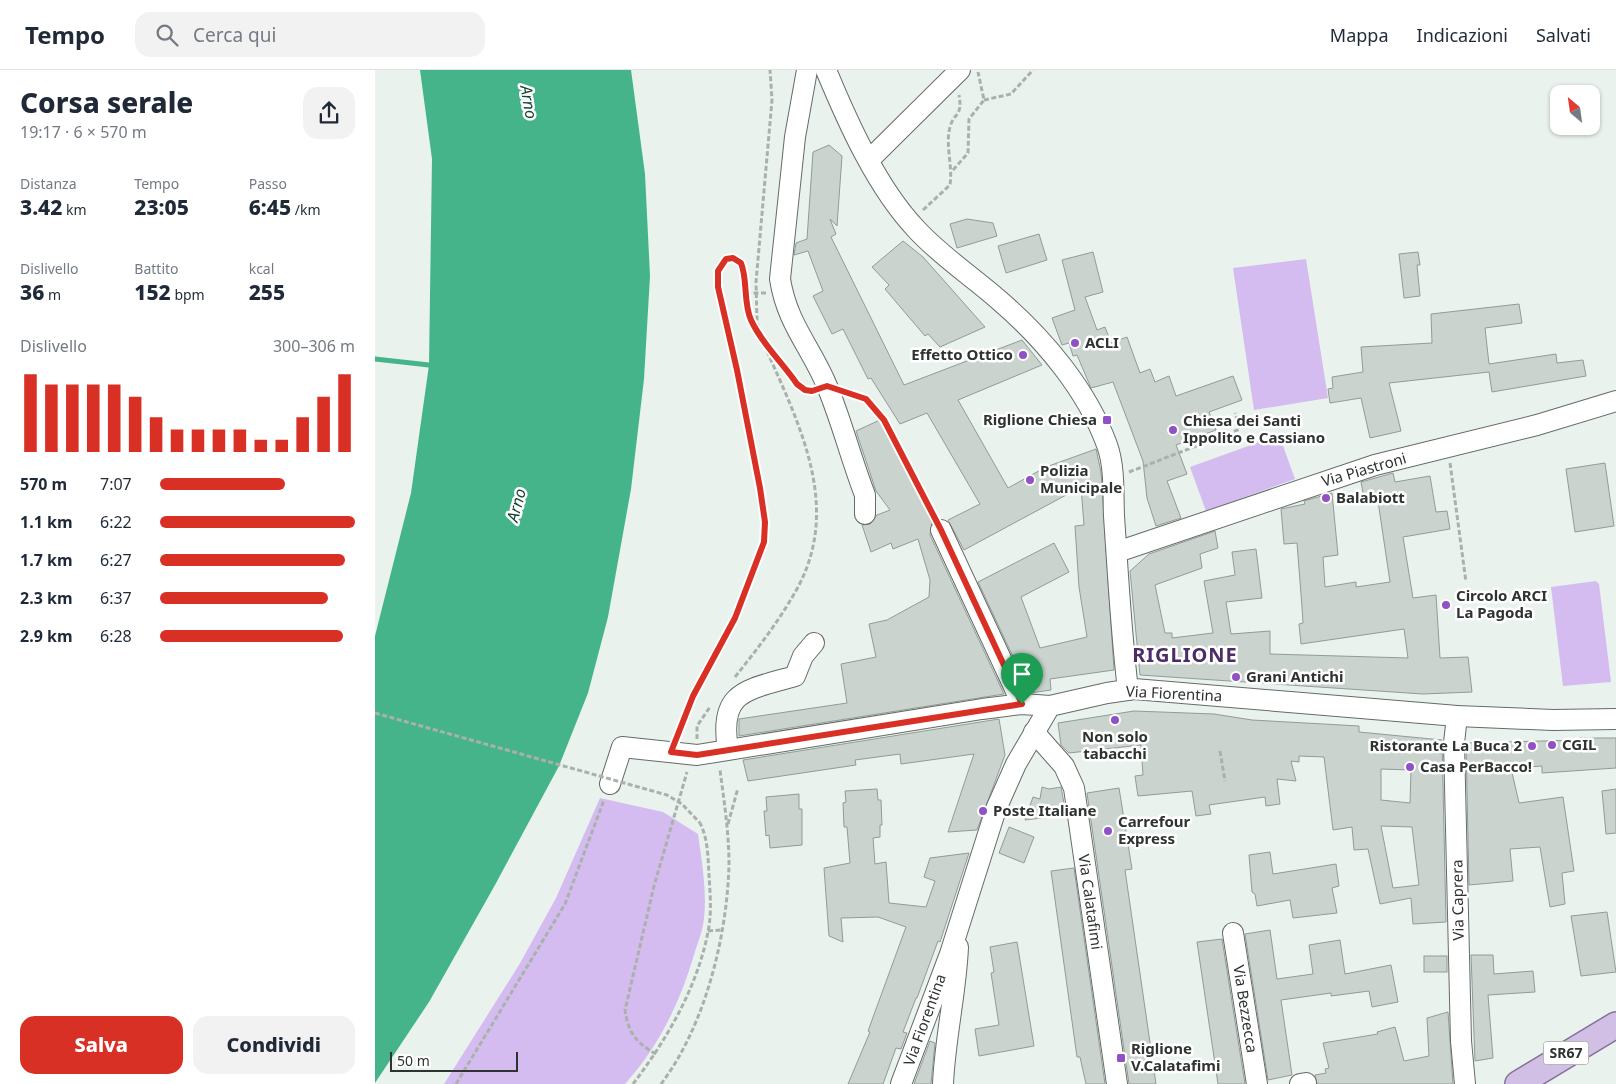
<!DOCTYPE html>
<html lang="it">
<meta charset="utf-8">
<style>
:root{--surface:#fff;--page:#f2f2f3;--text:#1f2937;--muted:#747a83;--line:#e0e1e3;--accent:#d93025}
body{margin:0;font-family:"Noto Sans",sans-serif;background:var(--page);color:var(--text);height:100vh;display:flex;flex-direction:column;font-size:19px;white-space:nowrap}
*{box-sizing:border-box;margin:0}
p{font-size:16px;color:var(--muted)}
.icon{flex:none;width:28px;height:28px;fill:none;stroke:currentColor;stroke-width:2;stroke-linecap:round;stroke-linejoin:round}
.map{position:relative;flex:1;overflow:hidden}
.sheet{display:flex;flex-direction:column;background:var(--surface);width:375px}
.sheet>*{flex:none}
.needle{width:32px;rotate:331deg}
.fabs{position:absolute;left:1175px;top:15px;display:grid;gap:10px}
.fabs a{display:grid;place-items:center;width:50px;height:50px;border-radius:10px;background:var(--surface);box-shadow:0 1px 4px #0004;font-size:25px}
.scale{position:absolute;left:15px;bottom:12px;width:128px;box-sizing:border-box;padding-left:5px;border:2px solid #2e3230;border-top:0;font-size:14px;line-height:18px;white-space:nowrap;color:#2e3230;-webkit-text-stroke:4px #fff;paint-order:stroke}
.pin{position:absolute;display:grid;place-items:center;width:42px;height:42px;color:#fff;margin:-51px -21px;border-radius:50% 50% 50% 0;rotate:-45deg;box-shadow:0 0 5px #0007}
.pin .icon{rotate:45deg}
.round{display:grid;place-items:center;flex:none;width:52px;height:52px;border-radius:15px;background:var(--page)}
.head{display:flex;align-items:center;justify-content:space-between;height:85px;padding:0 20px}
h1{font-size:28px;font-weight:800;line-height:38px}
.figures{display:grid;grid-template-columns:repeat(3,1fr);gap:8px;height:85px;padding:5px 20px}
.figures div{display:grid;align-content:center}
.figures b{font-size:21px;font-weight:800}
.figures small{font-size:14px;font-weight:400}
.figures p{font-size:14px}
.chart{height:140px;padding:10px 20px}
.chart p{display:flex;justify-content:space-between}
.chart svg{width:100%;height:90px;margin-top:5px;stroke:var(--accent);stroke-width:6}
.cta{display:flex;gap:10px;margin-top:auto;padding:10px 20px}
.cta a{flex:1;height:58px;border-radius:15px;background:var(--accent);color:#fff;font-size:20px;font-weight:800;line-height:58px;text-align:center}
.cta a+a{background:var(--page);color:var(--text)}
ul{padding:0 20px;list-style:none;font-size:16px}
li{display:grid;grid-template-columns:80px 60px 1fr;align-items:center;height:38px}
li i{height:12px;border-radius:6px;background:var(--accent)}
header{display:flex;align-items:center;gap:30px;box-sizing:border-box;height:70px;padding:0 25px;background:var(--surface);border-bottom:1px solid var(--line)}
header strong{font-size:24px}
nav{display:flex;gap:28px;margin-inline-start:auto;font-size:18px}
.search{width:350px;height:45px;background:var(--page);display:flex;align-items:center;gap:12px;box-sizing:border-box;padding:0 18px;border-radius:15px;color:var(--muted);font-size:19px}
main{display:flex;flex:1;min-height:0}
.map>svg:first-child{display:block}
.green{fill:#d5bcf0}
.water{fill:#45b48a}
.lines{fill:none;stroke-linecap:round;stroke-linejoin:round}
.stream{stroke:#45b48a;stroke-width:5}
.building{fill:#cad3ce;stroke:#929b97;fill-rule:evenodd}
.minor-casing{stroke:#646c68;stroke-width:22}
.major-casing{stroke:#85729b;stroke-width:28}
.path{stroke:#aab1ad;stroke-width:3;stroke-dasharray:5 2.5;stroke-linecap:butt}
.minor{stroke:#fff;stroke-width:20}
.major{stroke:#d2bfe5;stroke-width:25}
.path-bridge{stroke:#aab1ad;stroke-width:3;stroke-dasharray:5 2.5;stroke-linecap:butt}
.route-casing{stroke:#fff;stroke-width:10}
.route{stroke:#d93025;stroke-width:6}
.poi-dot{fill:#9050c6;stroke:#fff;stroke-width:2}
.labels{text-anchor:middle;stroke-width:5;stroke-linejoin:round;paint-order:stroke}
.shield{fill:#fff;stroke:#6d706e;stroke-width:1}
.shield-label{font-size:14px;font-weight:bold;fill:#2e3230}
.poi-label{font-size:15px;font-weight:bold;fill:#2e3230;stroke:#fff;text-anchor:start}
.street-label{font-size:15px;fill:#2e3230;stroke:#fff}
.water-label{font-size:16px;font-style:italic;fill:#164533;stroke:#fff}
.district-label{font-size:20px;font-weight:bold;letter-spacing:1px;fill:#4b2c66;stroke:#fff}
</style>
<header>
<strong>Tempo</strong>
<div class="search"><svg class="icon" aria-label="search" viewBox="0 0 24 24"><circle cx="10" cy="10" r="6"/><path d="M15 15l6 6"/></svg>Cerca qui</div>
<nav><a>Mappa</a><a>Indicazioni</a><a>Salvati</a></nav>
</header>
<main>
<section class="sheet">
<div class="head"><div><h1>Corsa serale</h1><p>19:17 · 6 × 570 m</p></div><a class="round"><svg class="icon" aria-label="share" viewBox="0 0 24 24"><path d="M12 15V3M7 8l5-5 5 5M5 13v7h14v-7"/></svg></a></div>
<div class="figures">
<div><p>Distanza</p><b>3.42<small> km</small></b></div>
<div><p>Tempo</p><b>23:05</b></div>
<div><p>Passo</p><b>6:45<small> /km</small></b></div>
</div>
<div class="figures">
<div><p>Dislivello</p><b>36<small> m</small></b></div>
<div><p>Battito</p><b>152<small> bpm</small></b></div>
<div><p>kcal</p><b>255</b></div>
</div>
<div class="chart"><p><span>Dislivello</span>300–306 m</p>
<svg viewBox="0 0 160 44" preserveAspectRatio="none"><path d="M5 44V6M15 44V11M25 44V11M35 44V11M45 44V11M55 44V17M65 44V27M75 44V33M85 44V33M95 44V33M105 44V33M115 44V38M125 44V38M135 44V27M145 44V17M155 44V6"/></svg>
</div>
<ul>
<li><b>570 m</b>7:07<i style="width:64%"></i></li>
<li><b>1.1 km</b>6:22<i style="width:100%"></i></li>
<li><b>1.7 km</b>6:27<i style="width:95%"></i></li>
<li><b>2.3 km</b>6:37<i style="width:86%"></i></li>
<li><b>2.9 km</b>6:28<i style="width:94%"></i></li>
</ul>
<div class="cta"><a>Salva</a><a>Condividi</a></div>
</section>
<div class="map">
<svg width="1241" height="1014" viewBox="0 0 1241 1014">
<rect width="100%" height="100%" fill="#e9f2ed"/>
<g class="green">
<path d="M 931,189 L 953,328 L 879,340 L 858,198 Z"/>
<path d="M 904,365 L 920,409 L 831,441 L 815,397 Z"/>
<path d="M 1221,511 L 1224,514 L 1236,612 L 1188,616 L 1176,517 Z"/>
<path d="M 225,728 L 288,742 L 323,764 C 327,793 333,826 328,855 C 326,866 321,877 318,888 C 304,935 283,977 250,1014 L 69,1014 L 144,895 L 181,828 Z"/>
</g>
<path class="water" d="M 45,0 L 256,0 L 270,104 L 275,206 L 269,309 L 256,419 L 233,547 L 213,623 L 184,696 L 120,815 L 54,932 L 0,1013 L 0,566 L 36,423 L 54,295 L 57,89 Z"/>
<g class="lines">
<path class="stream" d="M 0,289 L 54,295"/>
</g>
<g class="building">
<path d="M 454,75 L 467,86 L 462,156 L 455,149 L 461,164 L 456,167 L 529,315 L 647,270 L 667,295 L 583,330 L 633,418 L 671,397 L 721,379 L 726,402 L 739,600 L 675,609 L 676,620 L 655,623 L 603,512 L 679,473 L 694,502 L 646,527 L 665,578 L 712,567 L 704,517 L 700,456 L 709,455 L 706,417 L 589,480 L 573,450 L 605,434 L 552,343 L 525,354 L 496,308 L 493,309 L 468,259 L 457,264 L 438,226 L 448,221 L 433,181 L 419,185 L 421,173 L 432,169 L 438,82 Z"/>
<path d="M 592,149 L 618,153 L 622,166 L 582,178 L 575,154 Z"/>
<path d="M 664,164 L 672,190 L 631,203 L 623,176 Z"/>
<path d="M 528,171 L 548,187 L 610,257 L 565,277 L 553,264 L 550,266 L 510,219 L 514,215 L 497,197 Z"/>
<path d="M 718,182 L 728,222 L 710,227 L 722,260 L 730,257 L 736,273 L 752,267 L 765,303 L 775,299 L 780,312 L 794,306 L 801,326 L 858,306 L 867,330 L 834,342 L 841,360 L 801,375 L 812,404 L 792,411 L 806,448 L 781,456 L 772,428 L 768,391 L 738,312 L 716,318 L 702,285 L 698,286 L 694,273 L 687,275 L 677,248 L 700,240 L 687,190 Z"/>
<path d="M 1043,182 L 1045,195 L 1042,195 L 1045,226 L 1029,228 L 1024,184 Z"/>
<path d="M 1144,234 L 1147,253 L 1110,258 L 1114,294 L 1181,284 L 1182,293 L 1208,290 L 1211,306 L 1117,322 L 1114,302 L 1014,313 L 1026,361 L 995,368 L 986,328 L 955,333 L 953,319 L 958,318 L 957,307 L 988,302 L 986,277 L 1057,273 L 1056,244 Z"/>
<path d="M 507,349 L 557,453 L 555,465 L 629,624 L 364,666 L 364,649 L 472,633 L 466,594 L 501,587 L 494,554 L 512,550 L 554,527 L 555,510 L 543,469 L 518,479 L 516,473 L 496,482 L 487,455 L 495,454 L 502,445 L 515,440 L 501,421 L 481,361 Z"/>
<path d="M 1230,393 L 1239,456 L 1200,462 L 1191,399 Z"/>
<path d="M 1018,403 L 1020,412 L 1055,406 L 1061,442 L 1072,441 L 1075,459 L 1028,467 L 1038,528 L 1061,525 L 1065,588 L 1093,587 L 1097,622 L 1048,624 L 765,605 L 755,501 L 774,484 L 840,461 L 843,478 L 825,484 L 827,498 L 780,515 L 790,563 L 797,563 L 797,568 L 838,563 L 829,511 L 860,505 L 857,482 L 881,479 L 887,528 L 851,532 L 856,564 L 895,561 L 895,584 L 1033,588 L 1029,559 L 926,574 L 924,554 L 928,553 L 927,537 L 922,473 L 909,474 L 906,439 L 930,434 L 929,431 L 957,423 L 963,485 L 948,487 L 950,517 L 981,512 L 981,517 L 1015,512 L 1003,431 L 990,433 L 986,412 Z"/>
<path d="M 759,641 L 839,644 L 877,650 L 984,656 L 984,662 L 1067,670 L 1071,852 L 1038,854 L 1036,828 L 1005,834 L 993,779 L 979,780 L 977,757 L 958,760 L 949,687 L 924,686 L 924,692 L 916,691 L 921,711 L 902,709 L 905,734 L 891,736 L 890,727 L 834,735 L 836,744 L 821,746 L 817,721 L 763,726 L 760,706 L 768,705 L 766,675 L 694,683 L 686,675 L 683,653 ZM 1006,699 L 1036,700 L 1035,733 L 1006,730 ZM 1006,756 L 1037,757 L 1044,815 L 1018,818 Z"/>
<path d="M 624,649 L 630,685 L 602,760 L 573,762 L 599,684 L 526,694 L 525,684 L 480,690 L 481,695 L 373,711 L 368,690 Z"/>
<path d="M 1205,668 L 1241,668 L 1241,698 L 1167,703 L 1167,696 L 1136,698 L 1144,733 L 1188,727 L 1199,801 L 1187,803 L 1190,834 L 1175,837 L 1165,777 L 1135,779 L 1138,811 L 1094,815 L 1091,673 L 1205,670 Z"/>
<path d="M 667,717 L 674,719 L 686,717 L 691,744 L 668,748 L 668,746 L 667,748 L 650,750 L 658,727 L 665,729 Z"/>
<path d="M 744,718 L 757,799 L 750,800 L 781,1014 L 754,1014 L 712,723 Z"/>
<path d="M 502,719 L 503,730 L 506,730 L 507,755 L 505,755 L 505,767 L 498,768 L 500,794 L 511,792 L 514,833 L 551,837 L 560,811 L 549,807 L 555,788 L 594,783 L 565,872 L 563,871 L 542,928 L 541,928 L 528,962 L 532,963 L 526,979 L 521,978 L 508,1014 L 473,1014 L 495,962 L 493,961 L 531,857 L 503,847 L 466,848 L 468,872 L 454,866 L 449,798 L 475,793 L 472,757 L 469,757 L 468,733 L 471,732 L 470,721 Z"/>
<path d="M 1241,719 L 1241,763 L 1231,764 L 1227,721 Z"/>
<path d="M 424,724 L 424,739 L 427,739 L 427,775 L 395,778 L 394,765 L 391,766 L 389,741 L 392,741 L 391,727 Z"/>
<path d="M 634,757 L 659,767 L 649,793 L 624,783 Z"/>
<path d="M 895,782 L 898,804 L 961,794 L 964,816 L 957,818 L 962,843 L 918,848 L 915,830 L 882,836 L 880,824 L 877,822 L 874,785 Z"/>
<path d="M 699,798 L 730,1014 L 711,1014 L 705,987 L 702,987 L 676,801 Z"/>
<path d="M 1232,842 L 1241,902 L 1206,906 L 1196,846 Z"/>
<path d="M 895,860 L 902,909 L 938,904 L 934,875 L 965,870 L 970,904 L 1016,895 L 1023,932 L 997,937 L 994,921 L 956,926 L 956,923 L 906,930 L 917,1005 L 893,1010 L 870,864 Z"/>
<path d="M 847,869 L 870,1014 L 843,1014 L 822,872 Z"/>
<path d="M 642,872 L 659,976 L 604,986 L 600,959 L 624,955 L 616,903 L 619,902 L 615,877 Z"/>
<path d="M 1096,885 L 1118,885 L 1119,904 L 1158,901 L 1160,922 L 1113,925 L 1118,988 L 1100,991 Z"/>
<rect x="1049" y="886" width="23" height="16"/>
<path d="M 1073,942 L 1078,1014 L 942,1014 L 940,1005 L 951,1003 L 950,999 L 954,998 L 948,973 L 1003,964 L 1002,962 L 1020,957 L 1029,991 L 1054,986 L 1052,948 Z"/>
<path d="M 555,971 L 560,973 L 556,1014 L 539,1014 Z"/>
</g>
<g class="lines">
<defs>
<g id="minor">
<path d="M 432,0 L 420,67 L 405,209 C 412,254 436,277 452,316 C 467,352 476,389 490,425 L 490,444"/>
<path d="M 451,0 C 473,53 502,118 542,160 C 567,187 598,207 625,231 C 669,269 712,320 732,375 C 740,397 738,424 739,446 C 743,504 746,562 753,620"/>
<path d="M 494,90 L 585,0"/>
<path d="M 566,460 L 647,634"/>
<path d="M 742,482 L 1000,395 L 1162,355 L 1241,331"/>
<path d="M 1082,646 L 1079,673 L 1086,971 L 1090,1014"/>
<path d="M 659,662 L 689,696 L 699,718 L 742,1014"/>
<path d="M 353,679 C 343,620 373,620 420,606 L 428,586 L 439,573"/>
<path d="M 235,714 L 247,677 L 322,685 L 607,639 L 647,634 L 675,636"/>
<path d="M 858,863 L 882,1014"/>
<path d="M 526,1014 L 575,884 L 621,739 L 641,694 L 675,636 L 732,623 L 759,619 L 1082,646 L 1178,650 L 1241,649"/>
<path d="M 568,1014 C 570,968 581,923 583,877"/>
<path d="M 925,1014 L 931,1013"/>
</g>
<path id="major" d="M 1143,1014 L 1241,955"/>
</defs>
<use href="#minor" class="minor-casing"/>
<use href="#major" class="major-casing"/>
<g class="path">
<path d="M 609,30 L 636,24 L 658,0"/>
<path d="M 578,100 L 593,83 L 594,49 L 609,30 L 603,2"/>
<path d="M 548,140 L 575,115 C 578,96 570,75 575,57 C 579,42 588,47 584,25"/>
<path d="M 371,223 L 391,223"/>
<path d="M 388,269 L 422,314 L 434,320"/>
<path d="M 473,323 L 491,329 L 509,350 L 558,445"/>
<path d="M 1075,393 L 1091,512"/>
<path d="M 754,402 L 865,359 L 860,343"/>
<path d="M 360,607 C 383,578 405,550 423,517 C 469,431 419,345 385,265 L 382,251 L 381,212 L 397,30 L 395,0"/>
<path d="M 304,666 L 318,626 L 360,548 L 389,472 L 390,452 L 385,418 L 362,300 L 343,217 L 343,201 L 351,189 L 358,188 L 366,193 L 374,244 L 383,262"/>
<path d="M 322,669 L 322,656 L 335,637"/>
<path d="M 845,681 L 850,711"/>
<path d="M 353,754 L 363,718"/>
<path d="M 333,861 L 346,860"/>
<path d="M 281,984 C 261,973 253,962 250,940 L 279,816 L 312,702"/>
<path d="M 81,1014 L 190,834 L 229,730"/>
<path d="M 258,1014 C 292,969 322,918 333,862 C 337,843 335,823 334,805 C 333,787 333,769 325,753"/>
<path d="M 286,1014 C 330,956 352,867 354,795 C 354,762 349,731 345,700"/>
</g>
<use href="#minor" class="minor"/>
<use href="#major" class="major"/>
<path class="path-bridge" d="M 0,643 L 292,725 L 307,734 L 325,753"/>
</g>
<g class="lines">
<defs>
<path id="route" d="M 358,188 L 366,193 C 373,211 368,232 376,250 C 387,274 408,293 422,314 L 430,320 L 437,321 L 452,316 L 491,329 L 509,350 L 566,460 L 647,634 L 322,685 L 296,682 L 318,626 L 360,548 L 389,472 L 390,452 L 385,418 L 362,300 L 343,217 L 343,201 L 351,189 Z"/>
</defs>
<use href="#route" class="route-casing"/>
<use href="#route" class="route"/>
</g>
<g class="poi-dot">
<circle cx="700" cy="273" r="5"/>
<circle cx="648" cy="285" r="5"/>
<rect x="727" y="345" width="10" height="10" rx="2.5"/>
<circle cx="798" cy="360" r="5"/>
<circle cx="655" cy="410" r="5"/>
<circle cx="951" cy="428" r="5"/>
<circle cx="1071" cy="535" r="5"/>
<circle cx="861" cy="607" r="5"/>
<circle cx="740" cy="650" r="5"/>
<circle cx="1177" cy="675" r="5"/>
<circle cx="1157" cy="676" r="5"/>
<circle cx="1035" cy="697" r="5"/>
<circle cx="608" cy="741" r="5"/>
<circle cx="733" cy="761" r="5"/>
<rect x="741" y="983" width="10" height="10" rx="2.5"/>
</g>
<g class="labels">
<rect class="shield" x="1168.5" y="971.5" width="45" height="23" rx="4"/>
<g class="shield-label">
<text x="1191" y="988">SR67</text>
</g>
<g class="poi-label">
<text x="710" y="278">ACLI</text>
<text x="638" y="290" text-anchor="end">Effetto Ottico</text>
<text x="722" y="355" text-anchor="end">Riglione Chiesa</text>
<text x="808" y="356">Chiesa dei Santi<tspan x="808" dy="17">Ippolito e Cassiano</tspan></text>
<text x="665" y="406">Polizia<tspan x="665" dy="17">Municipale</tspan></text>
<text x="961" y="433">Balabiott</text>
<text x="1081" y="531">Circolo ARCI<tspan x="1081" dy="17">La Pagoda</tspan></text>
<text x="871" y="612">Grani Antichi</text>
<text x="740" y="672" text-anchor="middle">Non solo<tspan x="740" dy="17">tabacchi</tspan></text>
<text x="1187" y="680">CGIL</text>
<text x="1147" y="681" text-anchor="end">Ristorante La Buca 2</text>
<text x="1045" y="702">Casa PerBacco!</text>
<text x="618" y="746">Poste Italiane</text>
<text x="743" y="757">Carrefour<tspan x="743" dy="17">Express</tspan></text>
<text x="756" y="984">Riglione<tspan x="756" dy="17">V.Calatafimi</tspan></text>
</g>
<g class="street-label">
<text transform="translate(989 400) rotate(-16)" y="5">Via Piastroni</text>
<text transform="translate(799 624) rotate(3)" y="5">Via Fiorentina</text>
<text transform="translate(1083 830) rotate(-91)" y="5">Via Caprera</text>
<text transform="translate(715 832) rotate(82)" y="5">Via Calatafimi</text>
<text transform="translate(870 939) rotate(81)" y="5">Via Bezzecca</text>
<text transform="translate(550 950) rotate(-70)" y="5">Via Fiorentina</text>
</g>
<g class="water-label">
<text transform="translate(154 32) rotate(80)" y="6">Arno</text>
<text transform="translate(141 435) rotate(-75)" y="6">Arno</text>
</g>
<g class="district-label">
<text x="810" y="592">RIGLIONE</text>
</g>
</g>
</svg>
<div class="fabs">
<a><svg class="needle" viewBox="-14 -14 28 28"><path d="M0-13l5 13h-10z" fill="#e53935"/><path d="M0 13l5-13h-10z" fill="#747a83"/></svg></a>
</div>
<div class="scale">50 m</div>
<div class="pin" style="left:647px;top:634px;background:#1e9e55"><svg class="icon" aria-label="arrive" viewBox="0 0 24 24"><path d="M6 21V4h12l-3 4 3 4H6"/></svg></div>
</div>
</main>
